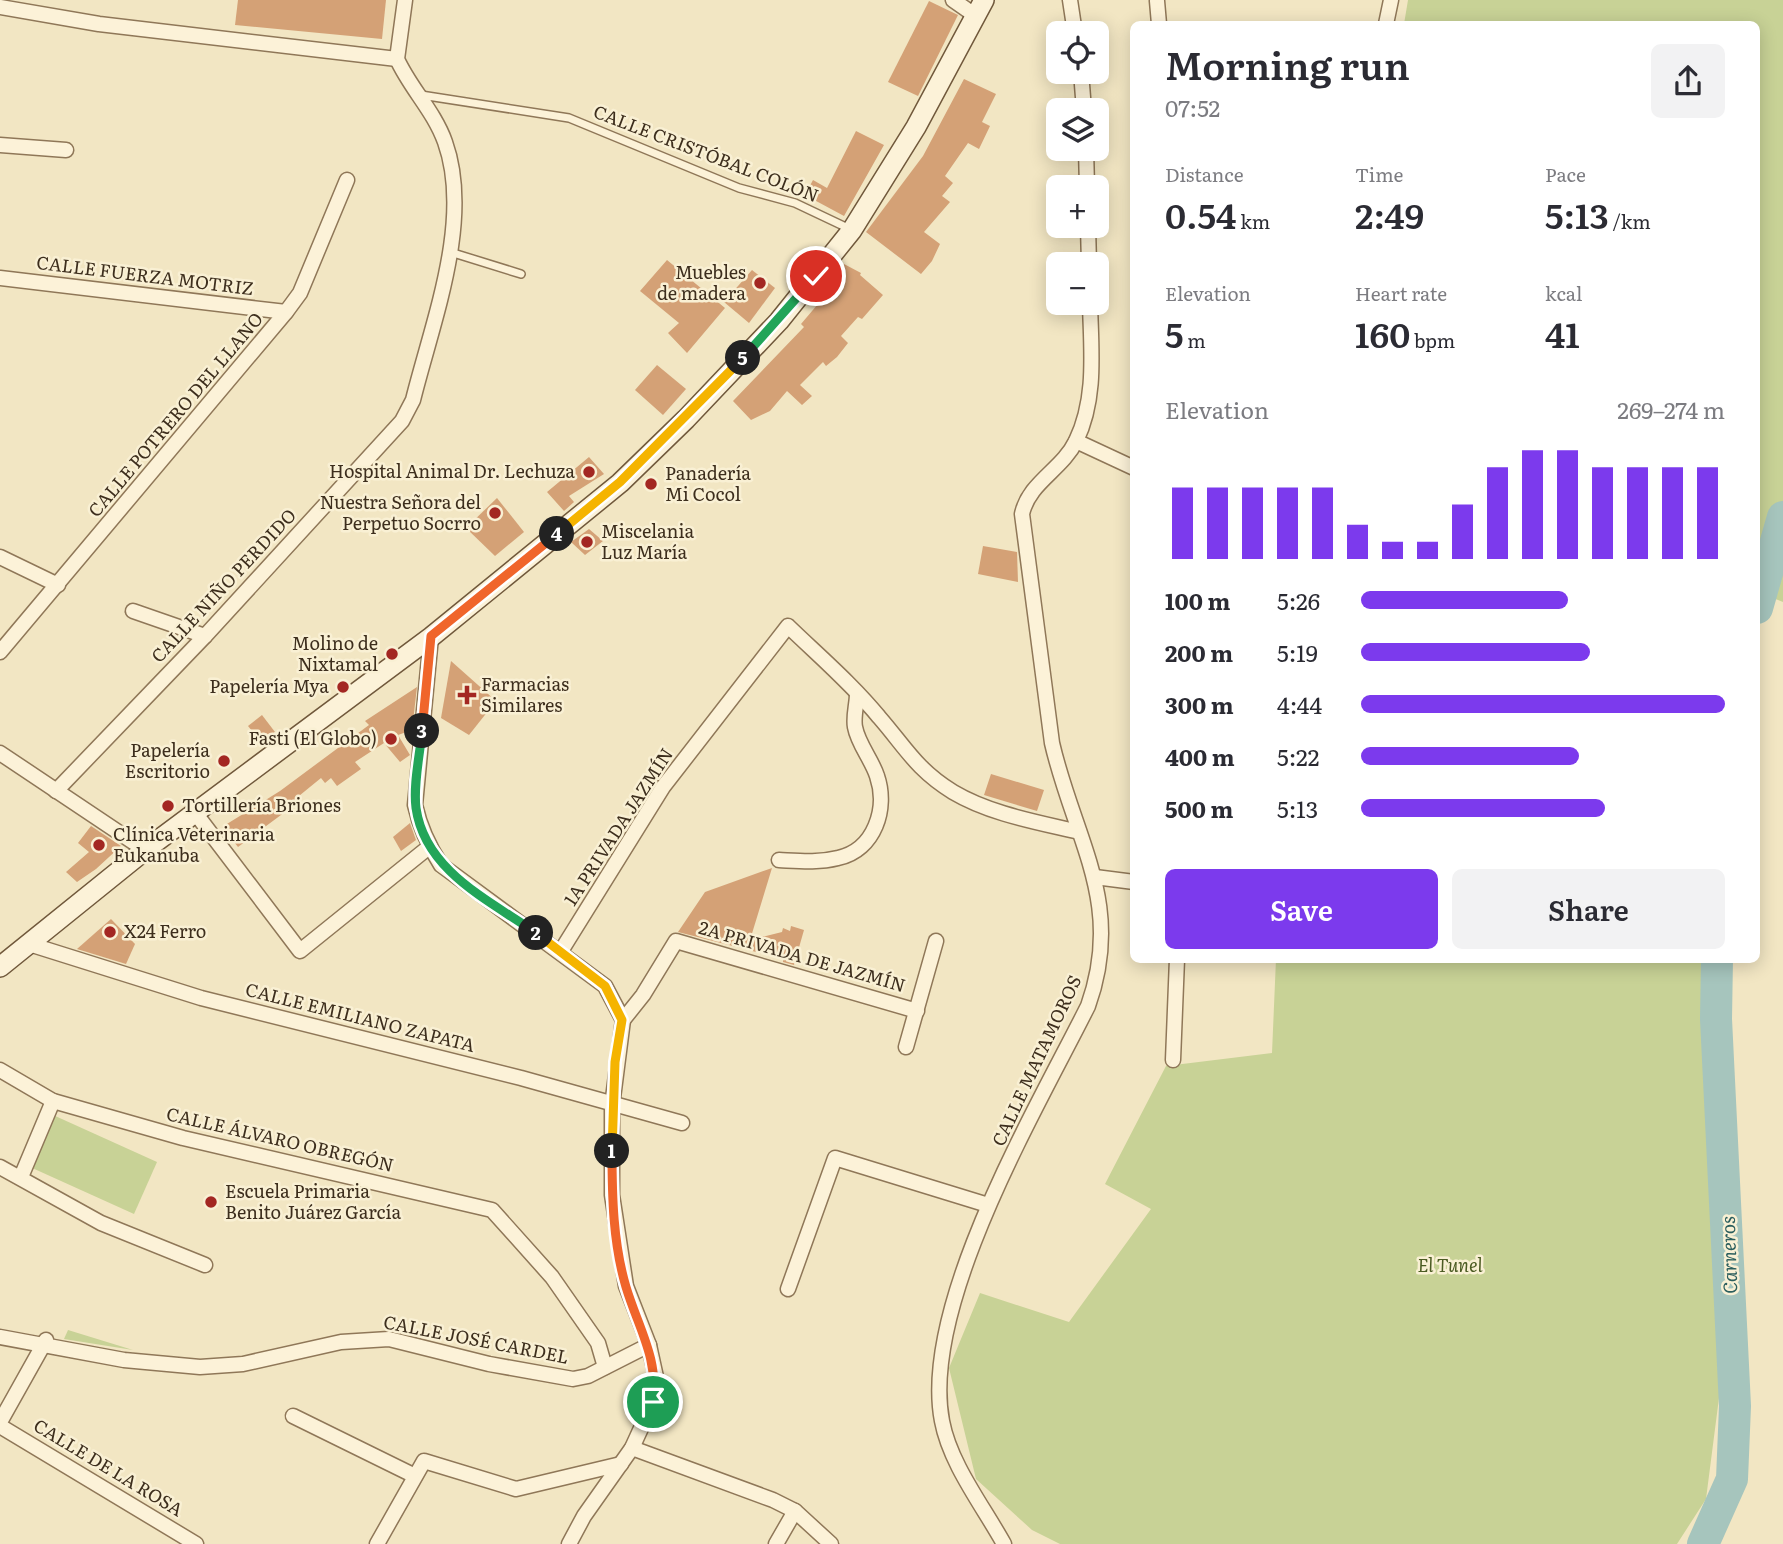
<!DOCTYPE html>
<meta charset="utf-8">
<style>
:root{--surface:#fff;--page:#f2f2f3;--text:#2b2b33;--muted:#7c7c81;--accent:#7c3aed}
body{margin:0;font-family:Literata,serif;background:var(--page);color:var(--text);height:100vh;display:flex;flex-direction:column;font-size:26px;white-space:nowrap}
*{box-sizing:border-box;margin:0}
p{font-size:23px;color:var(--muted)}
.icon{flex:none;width:38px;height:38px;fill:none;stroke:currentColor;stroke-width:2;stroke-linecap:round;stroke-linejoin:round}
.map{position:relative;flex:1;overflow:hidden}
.drawer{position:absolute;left:1130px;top:21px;width:630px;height:942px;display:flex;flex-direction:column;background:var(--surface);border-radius:10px;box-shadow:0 4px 18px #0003}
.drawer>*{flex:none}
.buttons{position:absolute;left:1046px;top:21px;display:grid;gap:14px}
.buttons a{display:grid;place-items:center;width:63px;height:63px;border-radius:10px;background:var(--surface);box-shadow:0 4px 18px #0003;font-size:35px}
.pin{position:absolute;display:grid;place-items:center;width:60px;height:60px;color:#fff;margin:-30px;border:4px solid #fff;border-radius:50%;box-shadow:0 2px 7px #0007}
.km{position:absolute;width:35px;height:35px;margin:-18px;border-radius:50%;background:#222;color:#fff;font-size:19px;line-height:35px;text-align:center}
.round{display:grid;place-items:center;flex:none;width:74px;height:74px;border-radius:10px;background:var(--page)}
.headline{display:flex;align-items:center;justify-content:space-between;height:119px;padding:0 35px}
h1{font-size:38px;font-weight:600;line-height:52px}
.stats{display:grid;grid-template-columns:repeat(3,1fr);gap:10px;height:119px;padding:7px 35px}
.stats div{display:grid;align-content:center}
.stats b{font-size:35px;font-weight:600}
.stats small{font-size:19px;font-weight:400}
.stats p{font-size:19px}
.chart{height:196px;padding:14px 35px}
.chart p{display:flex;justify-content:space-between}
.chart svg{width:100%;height:126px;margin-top:7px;stroke:var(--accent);stroke-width:6}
.primary-button{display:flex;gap:14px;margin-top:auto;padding:14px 35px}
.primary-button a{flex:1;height:80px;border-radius:10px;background:var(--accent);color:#fff;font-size:28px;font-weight:600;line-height:80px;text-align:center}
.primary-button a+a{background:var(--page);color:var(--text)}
ul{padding:0 35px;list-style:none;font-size:23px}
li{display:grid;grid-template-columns:112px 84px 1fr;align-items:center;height:52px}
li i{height:18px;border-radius:9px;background:var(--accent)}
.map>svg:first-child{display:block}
.green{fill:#c8d296}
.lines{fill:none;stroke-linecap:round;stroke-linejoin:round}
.river{stroke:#a6c5bd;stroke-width:32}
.building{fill:#d4a176}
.service-casing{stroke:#8f7758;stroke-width:10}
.minor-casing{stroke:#8f7758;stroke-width:17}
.secondary-casing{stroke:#70583b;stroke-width:22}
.service{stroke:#fcf2d8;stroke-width:7}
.minor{stroke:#fcf2d8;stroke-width:14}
.secondary{stroke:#fcf2d8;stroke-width:19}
.split-1-casing{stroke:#fff;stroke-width:14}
.split-2-casing{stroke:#fff;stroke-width:14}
.split-3-casing{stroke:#fff;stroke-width:14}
.split-4-casing{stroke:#fff;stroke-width:14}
.split-5-casing{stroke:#fff;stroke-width:14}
.split-6-casing{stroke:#fff;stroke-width:14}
.split-1{stroke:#f0652b;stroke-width:9}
.split-2{stroke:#f5b400;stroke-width:9}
.split-3{stroke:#22a559;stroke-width:9}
.split-4{stroke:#f0652b;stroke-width:9}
.split-5{stroke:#f5b400;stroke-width:9}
.split-6{stroke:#22a559;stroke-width:9}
.poi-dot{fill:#a32722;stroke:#f9f0d4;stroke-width:2.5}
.labels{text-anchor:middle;stroke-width:5;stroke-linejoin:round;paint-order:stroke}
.street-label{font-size:18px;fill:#3d2e1d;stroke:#f9f0d4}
.poi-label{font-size:18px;fill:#3d2e1d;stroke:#f9f0d4;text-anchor:end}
.park-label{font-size:18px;font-style:italic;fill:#4b5b22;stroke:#f9f0d4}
.water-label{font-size:19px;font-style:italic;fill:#2b5e5d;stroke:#f9f0d4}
</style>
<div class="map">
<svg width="1783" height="1544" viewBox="0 0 1783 1544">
<rect width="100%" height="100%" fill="#f2e6c3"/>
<g class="green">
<path d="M 1408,0 L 1783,0 L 1783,602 L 1757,592 L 1757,24 L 1404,24 Z"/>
<path d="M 1276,959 L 1718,959 L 1729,1320 L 1706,1499 L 1677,1544 L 1060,1544 L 1032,1530 L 976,1479 L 949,1368 L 980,1293 L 1069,1322 L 1151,1209 L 1105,1184 L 1166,1066 L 1272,1053 Z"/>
<path d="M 53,1115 L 157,1162 L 134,1214 L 30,1167 Z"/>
<path d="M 68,1330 L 133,1350 L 64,1339 Z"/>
</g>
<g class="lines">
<g class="river">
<path d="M 1757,608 L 1783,517"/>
<path d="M 1703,1544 L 1732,1479 L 1735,1406 L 1716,1019 L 1717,959"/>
</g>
</g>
<g class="building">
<path d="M 238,0 L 386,0 L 382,39 L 235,25 Z"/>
<path d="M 929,1 L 958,15 L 918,96 L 888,82 Z"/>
<path d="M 964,79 L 996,94 L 982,122 L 990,126 L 979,149 L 968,143 L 945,176 L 953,183 L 942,196 L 950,202 L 924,232 L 940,244 L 932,261 L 921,274 L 866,232 L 923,156 Z"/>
<path d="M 856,131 L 884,145 L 844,216 L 805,195 L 813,180 L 827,188 Z"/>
<path d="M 667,260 L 725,308 L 687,353 L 668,333 L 679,323 L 640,291 Z"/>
<path d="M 844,264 L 861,273 L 860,275 L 883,295 L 862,319 L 858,317 L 841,336 L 848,343 L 837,357 L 826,366 L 823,362 L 800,385 L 812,396 L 802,405 L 787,391 L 770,411 L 751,420 L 733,401 L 804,327 L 801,324 L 829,291 L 826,289 Z"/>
<path d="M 752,270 L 775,288 L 749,323 L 724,302 Z"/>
<path d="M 657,365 L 686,389 L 663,415 L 635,390 Z"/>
<path d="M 589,457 L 604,474 L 569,496 L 574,502 L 564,511 L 547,492 Z"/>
<path d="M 497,498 L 524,532 L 495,556 L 466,528 Z"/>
<path d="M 589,529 L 603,541 L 585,555 L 571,542 Z"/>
<path d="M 983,546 L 1017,552 L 1018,582 L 978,574 Z"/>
<path d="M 451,661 L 496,701 L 469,735 L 441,718 Z"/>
<path d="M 417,687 L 412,730 L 398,735 L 410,755 L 400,762 L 384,743 L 355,762 L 361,769 L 337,786 L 331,778 L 325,783 L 321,778 L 283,809 L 285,812 L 238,847 L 222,827 L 280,791 L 369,725 L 365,721 Z"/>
<path d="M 262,715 L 275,732 L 261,742 L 248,726 Z"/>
<path d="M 991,774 L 1044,790 L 1037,811 L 984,795 Z"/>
<path d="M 410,823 L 416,840 L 401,851 L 393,837 Z"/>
<path d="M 91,826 L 121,846 L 96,869 L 77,882 L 66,872 L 89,852 L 78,843 Z"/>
<path d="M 772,868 L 750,940 L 782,932 L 783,928 L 790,931 L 791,926 L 804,930 L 794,965 L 783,962 L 783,959 L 678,932 L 705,892 Z"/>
<path d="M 111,919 L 135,944 L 126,964 L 77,949 Z"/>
</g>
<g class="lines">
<defs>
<g id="service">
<path d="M 421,95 L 569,118 L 739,188 L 795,203 L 852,230"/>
<path d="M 450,252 L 521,274"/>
</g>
<g id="minor">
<path d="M 953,0 L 976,16"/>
<path d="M 1070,0 L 1075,33"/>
<path d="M 1157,1 L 1159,24"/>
<path d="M 0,7 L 99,24 L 397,59"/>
<path d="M 1386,24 L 1391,0"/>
<path d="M 1081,72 L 1084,110"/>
<path d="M 0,145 L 66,150"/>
<path d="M 1086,149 L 1087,187"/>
<path d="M 1088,226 L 1089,264"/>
<path d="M 0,278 L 286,312"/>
<path d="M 1076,441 L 1134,468"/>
<path d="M 0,557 L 58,585"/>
<path d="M 133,611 L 205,636"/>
<path d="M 431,637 L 415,805 C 420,828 428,845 441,865 L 605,986 L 623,1020 L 612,1106 L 612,1195 L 626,1286 L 649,1345 L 656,1377 L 653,1402 L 632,1448 L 584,1516 L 569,1544"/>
<path d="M 0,652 L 286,312 L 300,293 L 347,180"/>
<path d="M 0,753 L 145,850"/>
<path d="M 56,791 L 205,636 L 402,421 L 413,400 C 432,323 473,220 445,142 C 434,111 410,88 397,59 L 405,0"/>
<path d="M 196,814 L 300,951 L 429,847"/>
<path d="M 779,860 C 799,861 818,863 838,858 C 875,850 888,808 877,776 C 872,760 858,744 855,727 C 853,717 857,704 857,694"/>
<path d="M 1095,877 L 1134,882"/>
<path d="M 29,944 L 201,998 L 521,1078 L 682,1123"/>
<path d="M 561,951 L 663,787 L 788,626 C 819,656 852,684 879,717 C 906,748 916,769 953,792 C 990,814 1037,822 1079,832"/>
<path d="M 623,1020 L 643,995 L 676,941 L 917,1011"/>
<path d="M 906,1047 L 936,941"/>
<path d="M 1173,1060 L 1177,959"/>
<path d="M 0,1070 L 53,1101 L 183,1138 L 492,1210 L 552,1277 L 598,1343 L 605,1367"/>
<path d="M 0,1167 L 101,1223 L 205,1265"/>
<path d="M 21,1177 L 53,1101"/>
<path d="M 788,1289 L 835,1158 L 988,1205"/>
<path d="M 0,1337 L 124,1360 L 200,1367 L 243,1364 L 341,1342 L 389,1339 L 489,1364 L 573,1379 L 588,1376 L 649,1345"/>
<path d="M 293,1416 L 415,1476"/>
<path d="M 0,1422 L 46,1340"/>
<path d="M 0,1426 L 196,1544"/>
<path d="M 632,1448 L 773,1500 L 795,1511 L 831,1544"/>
<path d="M 377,1544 L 424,1461 L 516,1489 L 621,1464"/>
<path d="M 776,1544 L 795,1511"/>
<path d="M 1004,1544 C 983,1506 950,1464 942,1421 C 920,1306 1036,1110 1088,1006 C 1125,903 1074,839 1052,743 L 1022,514 C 1029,482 1062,470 1076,441 C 1097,398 1091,349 1090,303"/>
</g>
<path id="secondary" d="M 0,967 L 145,850 L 431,637 L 620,483 L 686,419 L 779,321 L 852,230 L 916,127 L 984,0"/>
</defs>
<use href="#service" class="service-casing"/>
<use href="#minor" class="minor-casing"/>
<use href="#secondary" class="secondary-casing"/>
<use href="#service" class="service"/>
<use href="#minor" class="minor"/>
<use href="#secondary" class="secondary"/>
</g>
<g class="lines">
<defs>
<path id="split-1" d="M 612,1151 C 612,1196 613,1243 626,1287 C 638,1327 659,1359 653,1402"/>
<path id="split-2" d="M 536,933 L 605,986 L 622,1020 L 615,1062 L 612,1151"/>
<path id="split-3" d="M 422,731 C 420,755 413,784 416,808 C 425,871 489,900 536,933"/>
<path id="split-4" d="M 422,731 L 431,636 L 557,534"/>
<path id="split-5" d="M 557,534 L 620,482 L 743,358"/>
<path id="split-6" d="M 743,358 L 816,276"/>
</defs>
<use href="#split-1" class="split-1-casing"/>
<use href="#split-2" class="split-2-casing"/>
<use href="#split-3" class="split-3-casing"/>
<use href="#split-4" class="split-4-casing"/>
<use href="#split-5" class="split-5-casing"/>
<use href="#split-6" class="split-6-casing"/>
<use href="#split-1" class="split-1"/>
<use href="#split-2" class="split-2"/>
<use href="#split-3" class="split-3"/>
<use href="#split-4" class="split-4"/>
<use href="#split-5" class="split-5"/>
<use href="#split-6" class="split-6"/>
</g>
<g class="poi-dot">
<circle cx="760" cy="283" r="7"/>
<circle cx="589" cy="472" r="7"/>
<circle cx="651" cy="484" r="7"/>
<circle cx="495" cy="513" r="7"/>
<circle cx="587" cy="542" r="7"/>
<circle cx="392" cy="654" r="7"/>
<circle cx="343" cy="687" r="7"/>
<path d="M463.5 684.5h7v7h7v7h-7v7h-7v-7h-7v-7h7z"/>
<circle cx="391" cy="739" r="7"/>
<circle cx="224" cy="761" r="7"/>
<circle cx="168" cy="806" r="7"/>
<circle cx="99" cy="845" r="7"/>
<circle cx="110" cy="932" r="7"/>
<circle cx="211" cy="1202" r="7"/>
</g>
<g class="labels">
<g class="street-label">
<text transform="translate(706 154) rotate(21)" y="6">CALLE CRISTÓBAL COLÓN</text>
<text transform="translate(145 276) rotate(7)" y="6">CALLE FUERZA MOTRIZ</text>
<text transform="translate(176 415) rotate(-50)" y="6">CALLE POTRERO DEL LLANO</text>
<text transform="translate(224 586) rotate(-47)" y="6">CALLE NIÑO PERDIDO</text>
<text transform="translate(619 827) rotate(-57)" y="6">1A PRIVADA JAZMÍN</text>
<text transform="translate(802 957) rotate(16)" y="6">2A PRIVADA DE JAZMÍN</text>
<text transform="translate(360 1018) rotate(14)" y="6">CALLE EMILIANO ZAPATA</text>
<text transform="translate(1037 1061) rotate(-65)" y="6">CALLE MATAMOROS</text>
<text transform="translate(280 1140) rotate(13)" y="6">CALLE ÁLVARO OBREGÓN</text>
<text transform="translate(476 1340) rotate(11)" y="6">CALLE JOSÉ CARDEL</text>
<text transform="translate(108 1468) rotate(31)" y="6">CALLE DE LA ROSA</text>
</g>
<g class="poi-label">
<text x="746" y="279">Muebles<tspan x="746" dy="21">de madera</tspan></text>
<text x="575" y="478">Hospital Animal Dr. Lechuza</text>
<text x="665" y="480" text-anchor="start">Panadería<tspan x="665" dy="21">Mi Cocol</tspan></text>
<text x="481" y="509">Nuestra Señora del<tspan x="481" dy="21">Perpetuo Socrro</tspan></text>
<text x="601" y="538" text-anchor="start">Miscelania<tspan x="601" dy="21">Luz María</tspan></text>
<text x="378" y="650">Molino de<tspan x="378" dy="21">Nixtamal</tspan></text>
<text x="481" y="691" text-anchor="start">Farmacias<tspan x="481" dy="21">Similares</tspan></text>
<text x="329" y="693">Papelería Mya</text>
<text x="377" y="745">Fasti (El Globo)</text>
<text x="210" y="757">Papelería<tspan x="210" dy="21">Escritorio</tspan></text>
<text x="182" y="812" text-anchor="start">Tortillería Briones</text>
<text x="113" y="841" text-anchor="start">Clínica Veterinaria<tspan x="113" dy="21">Eukanuba</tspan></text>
<text x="124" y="938" text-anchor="start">X24 Ferro</text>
<text x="225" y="1198" text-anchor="start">Escuela Primaria<tspan x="225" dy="21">Benito Juárez García</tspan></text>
</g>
<g class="park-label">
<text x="1450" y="1272">El Tunel</text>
</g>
<g class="water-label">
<text transform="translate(1729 1255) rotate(-92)" y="7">Carneros</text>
</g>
</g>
</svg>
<div class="buttons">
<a><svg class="icon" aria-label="locate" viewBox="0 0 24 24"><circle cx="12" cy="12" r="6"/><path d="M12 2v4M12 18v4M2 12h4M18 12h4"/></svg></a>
<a><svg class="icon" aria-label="layers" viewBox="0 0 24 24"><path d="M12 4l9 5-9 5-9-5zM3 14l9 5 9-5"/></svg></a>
<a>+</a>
<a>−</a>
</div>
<div class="pin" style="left:653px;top:1402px;background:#1e9e55"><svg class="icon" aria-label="arrive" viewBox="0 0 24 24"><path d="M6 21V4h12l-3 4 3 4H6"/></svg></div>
<div class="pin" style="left:816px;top:276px;background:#d93025"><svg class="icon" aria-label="check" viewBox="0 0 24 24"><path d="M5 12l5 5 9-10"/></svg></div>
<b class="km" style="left:612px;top:1151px">1</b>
<b class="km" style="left:536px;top:933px">2</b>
<b class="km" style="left:422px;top:731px">3</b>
<b class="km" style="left:557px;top:534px">4</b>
<b class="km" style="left:743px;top:358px">5</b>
<section class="drawer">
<div class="headline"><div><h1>Morning run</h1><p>07:52</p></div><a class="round"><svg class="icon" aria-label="share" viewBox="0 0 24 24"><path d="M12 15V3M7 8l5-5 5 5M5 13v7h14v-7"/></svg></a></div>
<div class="stats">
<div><p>Distance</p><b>0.54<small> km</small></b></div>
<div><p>Time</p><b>2:49</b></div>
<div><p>Pace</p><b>5:13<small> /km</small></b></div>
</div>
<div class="stats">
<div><p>Elevation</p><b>5<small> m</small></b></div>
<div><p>Heart rate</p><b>160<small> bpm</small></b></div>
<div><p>kcal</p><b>41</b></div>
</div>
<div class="chart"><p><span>Elevation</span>269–274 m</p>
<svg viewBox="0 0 160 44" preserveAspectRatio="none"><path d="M5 44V19M15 44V19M25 44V19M35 44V19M45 44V19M55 44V32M65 44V38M75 44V38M85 44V25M95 44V12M105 44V6M115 44V6M125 44V12M135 44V12M145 44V12M155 44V12"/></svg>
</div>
<ul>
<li><b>100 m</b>5:26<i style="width:57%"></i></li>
<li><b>200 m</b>5:19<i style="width:63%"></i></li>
<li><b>300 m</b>4:44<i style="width:100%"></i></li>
<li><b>400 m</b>5:22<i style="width:60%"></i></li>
<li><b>500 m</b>5:13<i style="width:67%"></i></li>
</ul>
<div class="primary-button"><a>Save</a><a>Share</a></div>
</section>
</div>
